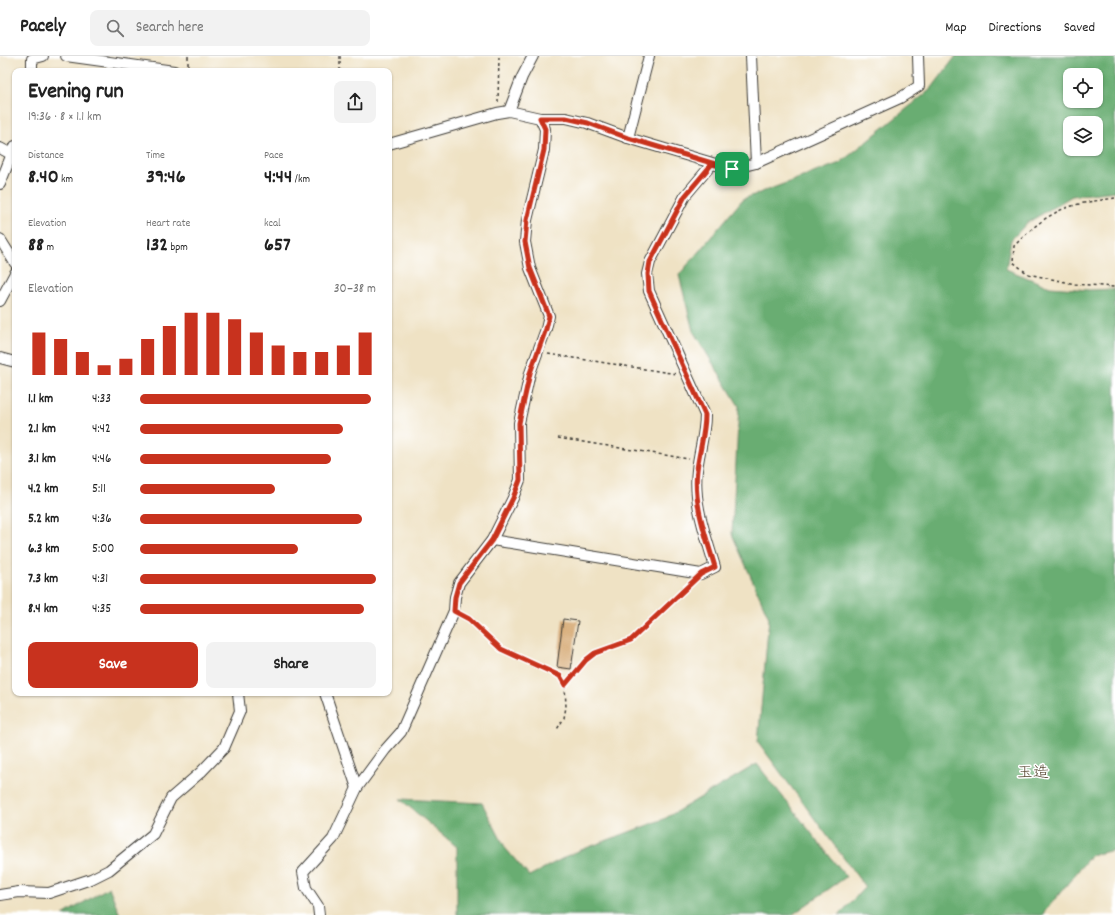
<!DOCTYPE html>
<meta charset="utf-8">
<style>
:root{--surface:#fff;--page:#f2f2f2;--text:#222;--muted:#767676;--line:#e0e0e0;--accent:#c8321e}
body{margin:0;font-family:Dekko,"Klee One",sans-serif;background:var(--page);color:var(--text);height:100vh;display:flex;flex-direction:column;font-size:15px;white-space:nowrap}
*{box-sizing:border-box;margin:0}
p{font-size:13px;color:var(--muted)}
.icon{flex:none;width:22px;height:22px;fill:none;stroke:currentColor;stroke-width:2;stroke-linecap:round;stroke-linejoin:round}
.map{position:relative;flex:1;overflow:hidden}
.sheet{position:absolute;left:12px;top:12px;width:380px;height:628px;display:flex;flex-direction:column;background:var(--surface);border-radius:8px;box-shadow:0 1px 3px #0004}
.sheet>*{flex:none}
.fabs{position:absolute;left:1063px;top:12px;display:grid;gap:8px}
.fabs a{display:grid;place-items:center;width:40px;height:40px;border-radius:8px;background:var(--surface);box-shadow:0 1px 3px #0004;font-size:20px}
.pin{position:absolute;display:grid;place-items:center;width:34px;height:34px;color:#fff;margin:-17px;border-radius:8px;box-shadow:0 2px 6px #0006}
.round{display:grid;place-items:center;flex:none;width:42px;height:42px;border-radius:8px;background:var(--page)}
.head{display:flex;align-items:center;justify-content:space-between;height:68px;padding:0 16px}
h1{font-size:22px;font-weight:800;line-height:30px}
.stats{display:grid;grid-template-columns:repeat(3,1fr);gap:6px;height:68px;padding:4px 16px}
.stats div{display:grid;align-content:center}
.stats b{font-size:20px;font-weight:800}
.stats small{font-size:11px;font-weight:400}
.stats p{font-size:11px}
.chart{height:112px;padding:8px 16px}
.chart p{display:flex;justify-content:space-between}
.chart svg{width:100%;height:72px;margin-top:4px;stroke:var(--accent);stroke-width:6}
.primary-button{display:flex;gap:8px;margin-top:auto;padding:8px 16px}
.primary-button a{flex:1;height:46px;border-radius:8px;background:var(--accent);color:#fff;font-size:16px;font-weight:800;line-height:46px;text-align:center}
.primary-button a+a{background:var(--page);color:var(--text)}
ul{padding:0 16px;list-style:none;font-size:13px}
li{display:grid;grid-template-columns:64px 48px 1fr;align-items:center;height:30px}
li i{height:10px;border-radius:5px;background:var(--accent)}
header{display:flex;align-items:center;gap:24px;box-sizing:border-box;height:56px;padding:0 20px;background:var(--surface);border-bottom:1px solid var(--line)}
header strong{font-size:19px}
nav{display:flex;gap:22px;margin-inline-start:auto;font-size:14px}
.search{width:280px;height:36px;background:var(--page);display:flex;align-items:center;gap:10px;box-sizing:border-box;padding:0 14px;border-radius:8px;color:var(--muted);font-size:15px}
.map>svg:first-child{display:block}
.forest{fill:#69ad72;stroke:#426447;fill-rule:evenodd}
.building{fill:#d1a065}
.lines{fill:none;stroke-linecap:round;stroke-linejoin:round}
.street-casing{stroke:#3c3a35;stroke-width:12}
.path{stroke:#3c3a35;stroke-width:1.5;stroke-dasharray:3 3;stroke-linecap:butt}
.street{stroke:#fff;stroke-width:10}
.route-casing{stroke:#fff;stroke-width:8}
.route{stroke:#c8321e;stroke-width:5}
.labels{text-anchor:middle;stroke-width:3;stroke-linejoin:round;paint-order:stroke}
.quarter-label{font-size:16px;fill:#5b4a36;stroke:#fff}
</style>
<header>
<strong>Pacely</strong>
<div class="search"><svg class="icon" aria-label="search" viewBox="0 0 24 24"><circle cx="10" cy="10" r="6"/><path d="M15 15l6 6"/></svg>Search here</div>
<nav><a>Map</a><a>Directions</a><a>Saved</a></nav>
</header>
<div class="map">
<svg width="1115" height="859" viewBox="0 0 1115 859">
<rect width="100%" height="100%" fill="#fff"/>
<filter id="ink" filterUnits="userSpaceOnUse"><feTurbulence type="fractalNoise" baseFrequency=".025" numOctaves="2"/><feDisplacementMap in="SourceGraphic" scale="8" xChannelSelector="R" yChannelSelector="G"/><feConvolveMatrix kernelMatrix="1 2 1 2 8 2 1 2 1" color-interpolation-filters="sRGB"/></filter>
<filter id="wash" filterUnits="userSpaceOnUse"><feTurbulence type="fractalNoise" baseFrequency=".012" numOctaves="4" result="noise"/><feDisplacementMap in="SourceGraphic" scale="16" xChannelSelector="R" yChannelSelector="G"/><feGaussianBlur stdDeviation="0.9" result="paint"/><feColorMatrix in="noise" values="0 0 0 0 0 0 0 0 0 0 0 0 0 0 0 0 0 1.4 0 .05"/><feComposite in="paint" operator="in"/></filter>
<g filter="url(#wash)">
<rect width="100%" height="100%" fill="#efe2c4"/>
<g class="forest">
<path d="M 956,0 L 1115,0 L 1115,135 L 1072,140 L 1027,167 L 1011,184 L 1006,213 L 1050,231 L 1089,234 L 1115,233 L 1115,794 L 1091,799 L 1042,859 L 839,859 L 865,831 L 758,686 L 769,562 L 732,478 L 739,350 L 693,275 L 679,219 L 743,143 L 840,107 L 931,33 ZM 1070,19 L 1096,19 L 1096,45 L 1070,45 ZM 1070,67 L 1096,67 L 1096,93 L 1070,93 Z"/>
<path d="M 757,708 L 846,821 L 792,859 L 457,859 L 457,791 L 400,743 L 482,747 L 506,793 L 529,820 L 573,797 L 664,763 Z"/>
<path d="M 109,831 L 120,859 L 63,859 Z"/>
</g>
<g id="blocks">
<path class="building" d="M 563,563 L 578,565 L 571,613 L 557,611 Z"/>
</g>
</g>
<g filter="url(#ink)">
<use href="#blocks" fill-opacity="0" stroke="#3c3a35" stroke-width="1"/>
<g class="lines">
<defs>
<g id="street">
<path d="M 66,0 L 174,15"/>
<path d="M 533,0 L 522,21 L 509,55 L 540,62 L 566,62 L 587,67 L 628,82 L 649,0"/>
<path d="M 751,0 L 756,107"/>
<path d="M 32,15 L 32,3 L 43,0"/>
<path d="M 628,82 L 719,109"/>
<path d="M 389,88 L 497,57 L 509,55"/>
<path d="M 0,92 L 11,98"/>
<path d="M 0,128 L 15,90"/>
<path d="M 0,183 L 15,207"/>
<path d="M 0,245 L 15,217"/>
<path d="M 0,302 L 15,306"/>
<path d="M 492,484 L 701,518 L 715,511 C 706,480 693,447 697,414 C 699,396 705,378 705,359 L 649,235 L 647,218 L 650,206 L 685,140 L 712,108 L 732,113 L 756,107 L 900,42 L 919,30 L 918,0"/>
<path d="M 325,637 L 357,732"/>
<path d="M 0,839 L 19,836 L 49,837 L 91,823 L 109,814 L 153,778 L 171,742 L 201,716 L 224,692 L 240,655 L 238,637"/>
<path d="M 319,859 L 318,850 L 306,832 L 303,816 L 333,783 L 357,732 L 385,694 L 401,676 L 454,555 L 455,541 L 459,527 L 492,484 L 513,442 L 520,424 L 519,367 L 530,317 L 546,273 L 549,260 L 530,212 L 525,186 L 527,164 L 544,94 L 545,73 L 540,62"/>
</g>
</defs>
<use href="#street" class="street-casing"/>
<g class="path">
<path d="M 188,0 L 188,15"/>
<path d="M 340,15 L 340,0"/>
<path d="M 498,46 L 499,0"/>
<path d="M 1115,142 C 1096,145 1072,147 1055,157 C 1039,165 1026,178 1014,190 L 1013,206 L 1028,218 L 1075,228 L 1115,231"/>
<path d="M 548,298 L 677,318"/>
<path d="M 558,382 L 689,403"/>
<path d="M 463,560 L 501,593 L 560,620 L 565,629 L 566,651 L 564,662 L 556,675"/>
<path d="M 565,629 L 586,604 L 595,597 L 631,584 L 692,526"/>
</g>
<use href="#street" class="street"/>
</g>
</g>
<g class="lines" filter="url(#ink)">
<defs>
<path id="route" d="M 540,62 L 566,62 L 588,67 L 628,82 L 732,113 L 712,108 L 685,140 L 650,206 L 648,218 L 649,235 L 705,359 C 705,378 699,396 697,414 C 693,447 706,480 715,511 L 701,518 L 631,584 L 595,597 L 586,604 L 565,629 L 560,620 L 501,593 L 469,563 L 454,555 L 455,541 L 459,527 L 492,484 L 513,442 L 520,424 L 519,367 L 530,317 L 546,273 L 549,260 L 530,212 L 525,186 L 527,164 L 544,94 L 545,73 Z"/>
</defs>
<use href="#route" class="route-casing"/>
<use href="#route" class="route"/>
</g>
<g class="labels">
<g class="quarter-label">
<text x="1033" y="721">玉造</text>
</g>
</g>
</svg>
<div class="fabs">
<a><svg class="icon" aria-label="locate" viewBox="0 0 24 24"><circle cx="12" cy="12" r="6"/><path d="M12 2v4M12 18v4M2 12h4M18 12h4"/></svg></a>
<a><svg class="icon" aria-label="layers" viewBox="0 0 24 24"><path d="M12 4l9 5-9 5-9-5zM3 14l9 5 9-5"/></svg></a>
</div>
<div class="pin" style="left:732px;top:113px;background:#1e9e55"><svg class="icon" aria-label="arrive" viewBox="0 0 24 24"><path d="M6 21V4h12l-3 4 3 4H6"/></svg></div>
<section class="sheet">
<div class="head"><div><h1>Evening run</h1><p>19:36 · 8 × 1.1 km</p></div><a class="round"><svg class="icon" aria-label="share" viewBox="0 0 24 24"><path d="M12 15V3M7 8l5-5 5 5M5 13v7h14v-7"/></svg></a></div>
<div class="stats">
<div><p>Distance</p><b>8.40<small> km</small></b></div>
<div><p>Time</p><b>39:46</b></div>
<div><p>Pace</p><b>4:44<small> /km</small></b></div>
</div>
<div class="stats">
<div><p>Elevation</p><b>88<small> m</small></b></div>
<div><p>Heart rate</p><b>132<small> bpm</small></b></div>
<div><p>kcal</p><b>657</b></div>
</div>
<div class="chart"><p><span>Elevation</span>30–38 m</p>
<svg viewBox="0 0 160 44" preserveAspectRatio="none"><path d="M5 44V18M15 44V22M25 44V30M35 44V38M45 44V34M55 44V22M65 44V14M75 44V6M85 44V6M95 44V10M105 44V18M115 44V26M125 44V30M135 44V30M145 44V26M155 44V18"/></svg>
</div>
<ul>
<li><b>1.1 km</b>4:33<i style="width:98%"></i></li>
<li><b>2.1 km</b>4:42<i style="width:86%"></i></li>
<li><b>3.1 km</b>4:46<i style="width:81%"></i></li>
<li><b>4.2 km</b>5:11<i style="width:57%"></i></li>
<li><b>5.2 km</b>4:36<i style="width:94%"></i></li>
<li><b>6.3 km</b>5:00<i style="width:67%"></i></li>
<li><b>7.3 km</b>4:31<i style="width:100%"></i></li>
<li><b>8.4 km</b>4:35<i style="width:95%"></i></li>
</ul>
<div class="primary-button"><a>Save</a><a>Share</a></div>
</section>
</div>
